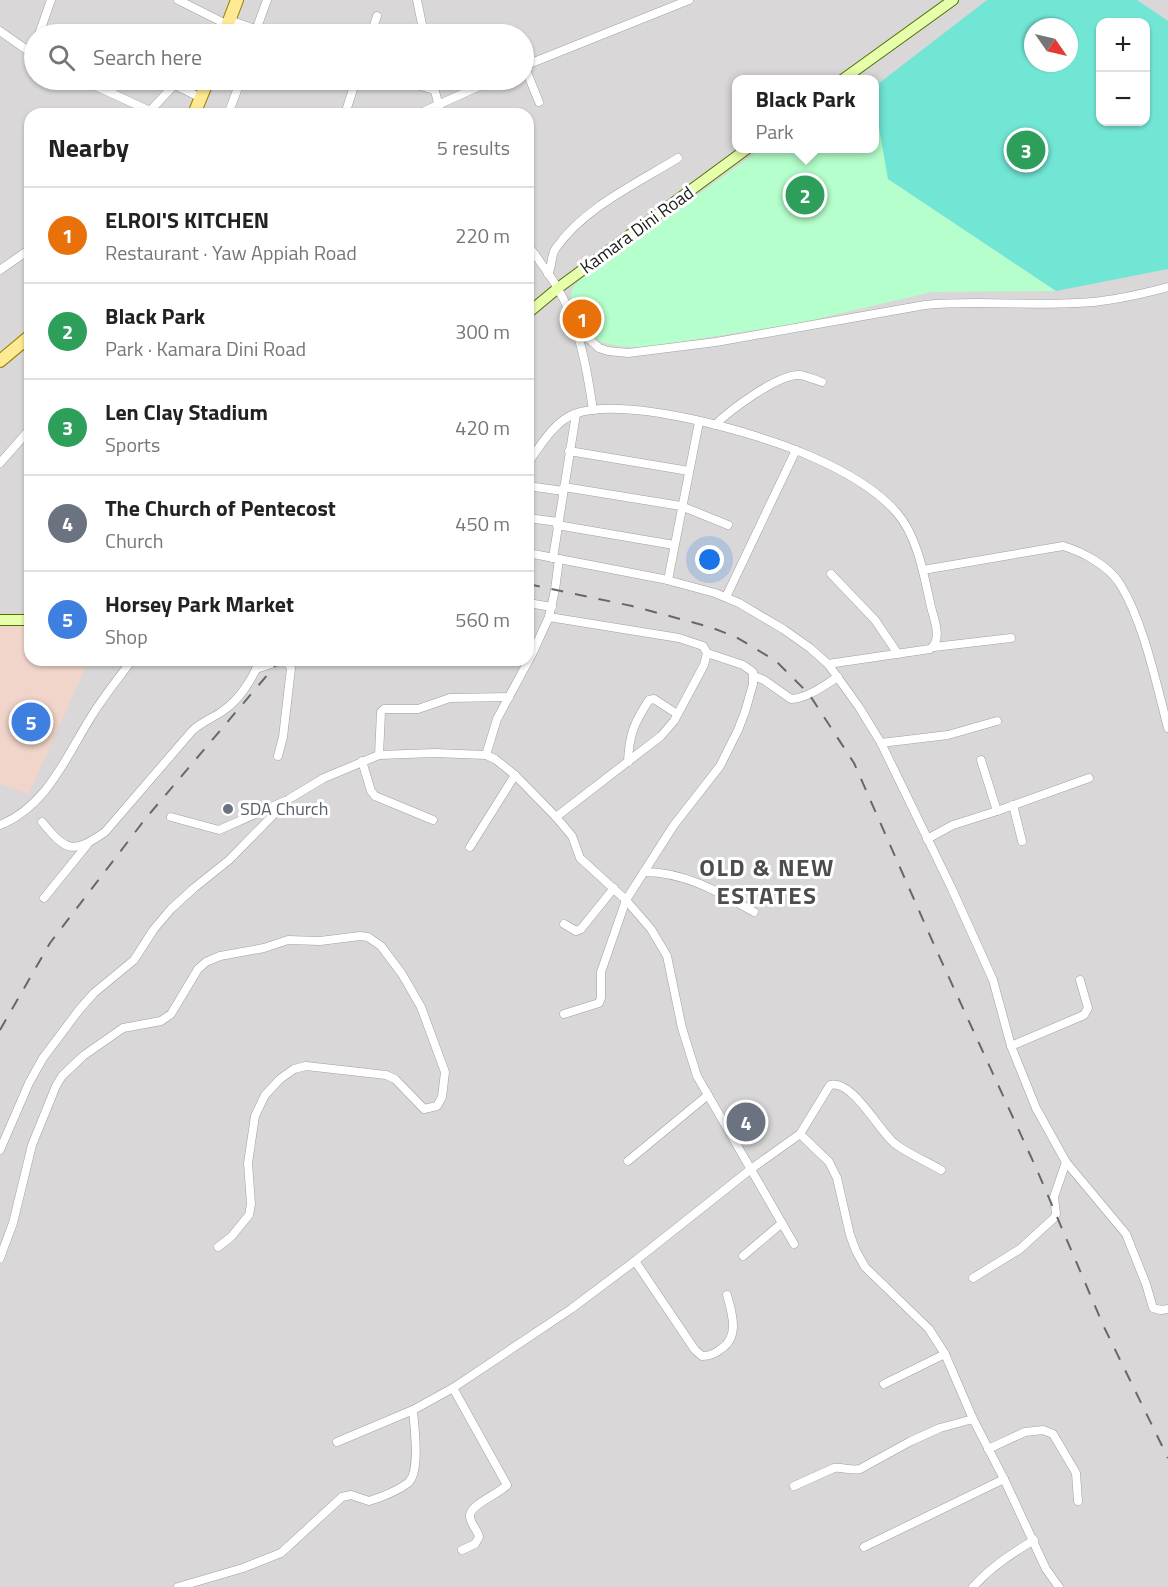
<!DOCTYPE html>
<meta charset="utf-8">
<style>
body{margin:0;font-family:"Titillium Web",sans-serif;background:#f6f6f6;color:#222}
.controls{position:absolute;right:18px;top:18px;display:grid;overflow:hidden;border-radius:12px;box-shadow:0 2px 4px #0004}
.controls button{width:54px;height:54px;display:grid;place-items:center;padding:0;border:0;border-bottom:2px solid #e0e0e0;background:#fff;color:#222;font:30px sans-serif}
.compass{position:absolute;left:1024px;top:18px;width:54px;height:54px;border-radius:50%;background:#fff;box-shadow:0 2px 4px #0004;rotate:124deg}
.you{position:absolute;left:710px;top:560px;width:21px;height:21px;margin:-15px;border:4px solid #fff;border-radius:50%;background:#1a73e8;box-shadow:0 0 0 9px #1a73e833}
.badge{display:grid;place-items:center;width:39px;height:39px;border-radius:50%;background:#c52e00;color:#fff;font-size:20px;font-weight:700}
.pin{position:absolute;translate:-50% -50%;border:3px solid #fff;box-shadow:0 2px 6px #0006}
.popup{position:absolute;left:732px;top:75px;width:147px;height:78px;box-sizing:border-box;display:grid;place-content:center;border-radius:12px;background:#fff;filter:drop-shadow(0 2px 4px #0005);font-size:20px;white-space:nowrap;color:#767676}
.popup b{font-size:22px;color:#222}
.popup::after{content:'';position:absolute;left:50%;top:100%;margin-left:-12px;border:12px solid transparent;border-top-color:#fff}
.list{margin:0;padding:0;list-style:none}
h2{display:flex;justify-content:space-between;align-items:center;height:78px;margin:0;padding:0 24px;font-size:26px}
h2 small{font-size:20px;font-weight:400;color:#767676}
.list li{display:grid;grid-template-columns:39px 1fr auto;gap:18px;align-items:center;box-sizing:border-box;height:96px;padding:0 24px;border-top:2px solid #e0e0e0}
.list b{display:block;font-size:22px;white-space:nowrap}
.list p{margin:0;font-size:20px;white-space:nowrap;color:#767676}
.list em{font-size:20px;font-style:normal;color:#767676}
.icon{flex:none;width:33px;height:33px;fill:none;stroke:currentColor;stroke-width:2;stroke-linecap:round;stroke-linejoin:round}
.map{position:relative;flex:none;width:1168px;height:1587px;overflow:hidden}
.search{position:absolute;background:#fff;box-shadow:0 2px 4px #0004;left:24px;top:24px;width:510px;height:66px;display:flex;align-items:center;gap:15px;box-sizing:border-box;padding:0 21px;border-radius:33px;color:#767676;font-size:22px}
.panel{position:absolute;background:#fff;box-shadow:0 2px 4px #0004;left:24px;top:108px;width:510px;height:558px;border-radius:18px}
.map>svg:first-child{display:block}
.residential{fill:#d9d7d7;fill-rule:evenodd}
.commercial{fill:#f1d5ca}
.park{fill:#b4ffcb}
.pitch{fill:#72e6d5;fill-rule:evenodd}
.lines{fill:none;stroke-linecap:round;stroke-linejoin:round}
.street-casing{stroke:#a1a1a1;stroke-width:9}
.secondary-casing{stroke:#4c7300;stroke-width:12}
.primary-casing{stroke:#918300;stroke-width:14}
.street{stroke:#fff;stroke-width:8}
.secondary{stroke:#e7ffab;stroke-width:10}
.primary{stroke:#ffe992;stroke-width:12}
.rail{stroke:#686868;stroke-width:2;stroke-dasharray:12 12;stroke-linecap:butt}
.worship-dot{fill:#6b7280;stroke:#fff;stroke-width:2}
.labels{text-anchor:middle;stroke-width:6;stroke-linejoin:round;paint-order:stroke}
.street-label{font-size:18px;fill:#1a1a1a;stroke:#fff}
.worship-label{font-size:18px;fill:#5b616d;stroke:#fff;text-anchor:start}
.district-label{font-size:24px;font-weight:bold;letter-spacing:1.5px;fill:#4d4d4d;stroke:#fff}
</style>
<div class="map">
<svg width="1168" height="1587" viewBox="0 0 1168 1587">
<rect width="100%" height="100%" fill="#eeecde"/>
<path class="residential" d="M0,0h1168v1587h-1168zM1100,22h46v100h-46zM1033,27h36v36h-36zM34,34h490v46h-490zM736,80h138v68h-138zM30,114h498v546h-498z"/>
<polygon class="commercial" points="0,625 30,625 30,660 89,660 29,794 0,784"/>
<path class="park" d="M874,99l14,80 168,112 -124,1 -133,31 -152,24c-21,0 -47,0 -63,-16 -5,-5 -7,-16 -10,-22 -4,-14 -5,-19 6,-29l181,-131 113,-1z"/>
<path class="pitch" d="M987,0h150l31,21v248l-112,22 -168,-112 -14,-80v-12zM1100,22h46v100h-46zM1033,27h36v36h-36z"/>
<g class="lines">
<defs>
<g id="street">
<polyline points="178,0 228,25"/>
<polyline points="417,0 424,34"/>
<polyline points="229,20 270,34"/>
<polyline points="0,31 34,55"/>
<polyline points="255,33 267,0"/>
<polyline points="39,34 51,0"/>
<polyline points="371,34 377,16"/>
<polyline points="524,65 539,102"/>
<polyline points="524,66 689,0"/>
<polyline points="82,80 111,93 117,80"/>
<polyline points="165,80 201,98"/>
<polyline points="401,80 434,90"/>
<polyline points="432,80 441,114"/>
<polyline points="111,93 150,111 175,84"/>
<polyline points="228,114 241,80"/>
<polyline points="345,114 356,80"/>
<polyline points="418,114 493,80"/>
<path d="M528,245c10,14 20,27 29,42 22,37 30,81 36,123"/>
<polyline points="0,270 30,249"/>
<path d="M548,274c5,-9 2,-18 8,-26 29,-41 80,-64 122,-90"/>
<path d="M574,325l25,23 9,3 20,2 88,-11 209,-37c51,-5 101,1 152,-2 31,-1 61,-8 91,-16"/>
<path d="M715,425c14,-14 64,-52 85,-50 7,1 15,5 22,7"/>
<polyline points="569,451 689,471"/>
<polyline points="0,463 30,429"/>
<path d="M528,463c12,-17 26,-41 46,-49 53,-19 184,19 236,42 30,13 65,31 87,57 21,24 27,63 34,94 3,12 12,33 -1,42l-102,15"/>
<polyline points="528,486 563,491"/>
<polyline points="564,487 681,506 728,525"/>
<polyline points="528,518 558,522"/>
<polyline points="557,525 674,545"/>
<polyline points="528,553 663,579 715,593 739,603 783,629 810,648 828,664 859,707 881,743 952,889 993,980 1011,1046 1036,1108 1066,1162 1126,1234 1146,1284 1153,1308 1161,1310 1168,1309"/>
<polyline points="553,558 576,414"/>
<path d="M923,570l140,-24c20,6 46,20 57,38 24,39 36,99 48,144"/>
<polyline points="831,574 875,620 898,654"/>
<polyline points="668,580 699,422"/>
<polyline points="726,597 796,450"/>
<polyline points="528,603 552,607"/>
<polyline points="549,617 679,638 703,646 707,653 704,665 674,721 661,736 556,817"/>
<polyline points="934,647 1011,638"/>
<polyline points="256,669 283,660 286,661 291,668 283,737 278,756"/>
<path d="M754,676l10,4 27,19c17,-1 32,-13 47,-22"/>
<polyline points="881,743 948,735 997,721"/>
<polyline points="379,755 381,712 384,709 418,709 450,698 509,697"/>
<polyline points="486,755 497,719 532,654 549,617 555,590 559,559"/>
<polyline points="362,761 371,791 375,796 433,820"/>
<path d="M628,762c1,-27 6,-39 21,-62l5,-1 23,15"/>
<polyline points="1013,805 1022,841"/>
<polyline points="997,811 1089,778"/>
<polyline points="171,817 219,830 285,801"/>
<path d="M42,822c24,29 30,33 63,10l87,-101c10,-10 22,-13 32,-21 16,-11 29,-32 36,-50"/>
<path d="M0,825c47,-19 66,-68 91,-108 12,-20 27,-38 41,-57"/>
<polyline points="927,839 953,825 997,811 981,760"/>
<polyline points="470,847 515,775"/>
<path d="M644,872c41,0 75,20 110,40"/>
<polyline points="44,898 87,845"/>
<polyline points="564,924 576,931 581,929 614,888"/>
<polyline points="564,1014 599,1003 601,998 601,972 626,900 674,825 720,766 738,730 745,712 753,684 753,672 743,665 707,653"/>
<polyline points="1011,1046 1084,1015 1088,1008 1080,980"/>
<polyline points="800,1134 829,1162 837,1178 850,1235 856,1251 865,1267 929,1329 945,1354 973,1419 1004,1479 1046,1569 1059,1587"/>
<polyline points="0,1150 29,1083 43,1058 79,1010 94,993 134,960 154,929 171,909 194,888 229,860 289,799 324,778 379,755 435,753 486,755 495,759 515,775 556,817 572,836 580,858 626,900 651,929 667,956 682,1028 697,1076 794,1244"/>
<polyline points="628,1161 708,1095"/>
<polyline points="743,1256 782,1223"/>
<polyline points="0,1258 13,1223 32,1145 56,1086 62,1076 83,1056 123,1028 161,1021 171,1014 198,969 206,962 220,956 264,948 288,940 320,941 360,936 368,937 381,946 402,974 421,1007 445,1072 442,1097 437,1106 424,1109 395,1079 386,1075 306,1066 294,1069 280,1079 265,1095 255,1116 248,1163 251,1204 249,1215 231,1237 218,1247"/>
<path d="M635,1261l60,89 7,6c8,0 12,-2 19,-7 19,-12 11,-36 6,-54"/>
<polyline points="973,1278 1020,1249 1054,1218 1056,1214 1054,1197 1066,1162"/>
<polyline points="884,1384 945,1354"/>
<path d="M453,1388l54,97c-8,9 -36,19 -37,30 -1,8 8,15 9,22l-4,7 -13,6"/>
<polyline points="337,1442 413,1410"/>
<polyline points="988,1449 1025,1432 1043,1430 1053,1434 1076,1473 1078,1501"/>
<path d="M794,1486l40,-18c9,-1 17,3 26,1l51,-28 29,-13 33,-9"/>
<polyline points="864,1547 1004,1479"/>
<path d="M178,1587l65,-19 38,-15 61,-56 9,-2 18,6c13,-4 28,-10 39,-18 13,-11 6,-58 5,-73l40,-22 118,-79 64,-48 116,-92 49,-35 30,-49c22,-6 48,44 63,57 11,10 35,20 48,28"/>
<path d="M973,1587c18,-20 38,-33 61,-47"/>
</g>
<g id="secondary">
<polyline points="842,80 953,0"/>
<polyline points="528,313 558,288 748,148"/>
<polyline points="0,620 30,620"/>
</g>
<g id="primary">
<polyline points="224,34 237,0"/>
<polyline points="194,114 208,80"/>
<polyline points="0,361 30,336"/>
</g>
</defs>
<use href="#street" class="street-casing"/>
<use href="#secondary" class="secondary-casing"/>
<use href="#primary" class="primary-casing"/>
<use href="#street" class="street"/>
<use href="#secondary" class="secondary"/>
<use href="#primary" class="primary"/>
<g class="rail">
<polyline points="528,584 632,606 710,627 736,637 776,661 809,694 854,763 935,947 1037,1170 1104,1327 1168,1458"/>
<polyline points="0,1030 50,943 146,818 280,660"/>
</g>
</g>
<circle class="worship-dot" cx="228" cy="809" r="6"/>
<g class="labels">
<g class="street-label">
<text transform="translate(637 230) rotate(-36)" y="6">Kamara Dini Road</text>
</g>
<g class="worship-label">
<text x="240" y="815">SDA Church</text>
</g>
<g class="district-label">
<text x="767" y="876">OLD &amp; NEW<tspan x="767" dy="28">ESTATES</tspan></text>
</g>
</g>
</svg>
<div class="controls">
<button>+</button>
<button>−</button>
</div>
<svg class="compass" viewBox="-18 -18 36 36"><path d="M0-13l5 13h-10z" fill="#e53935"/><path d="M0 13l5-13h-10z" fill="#767676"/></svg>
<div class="you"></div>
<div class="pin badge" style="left:582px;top:319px;background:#e8710a">1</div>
<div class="pin badge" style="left:805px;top:195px;background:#2e9e5b">2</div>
<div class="popup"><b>Black Park</b>Park</div>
<div class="pin badge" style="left:1026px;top:150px;background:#2e9e5b">3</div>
<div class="pin badge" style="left:746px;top:1122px;background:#6b7280">4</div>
<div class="pin badge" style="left:31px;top:722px;background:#3f7fe0">5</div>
<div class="search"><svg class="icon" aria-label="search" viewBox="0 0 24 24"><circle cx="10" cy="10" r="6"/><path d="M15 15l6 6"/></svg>Search here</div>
<section class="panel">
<h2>Nearby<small>5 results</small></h2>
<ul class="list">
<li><span class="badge" style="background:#e8710a">1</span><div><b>ELROI'S KITCHEN</b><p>Restaurant · Yaw Appiah Road</p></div><em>220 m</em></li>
<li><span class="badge" style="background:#2e9e5b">2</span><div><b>Black Park</b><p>Park · Kamara Dini Road</p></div><em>300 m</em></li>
<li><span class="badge" style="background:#2e9e5b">3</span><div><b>Len Clay Stadium</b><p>Sports</p></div><em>420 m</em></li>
<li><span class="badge" style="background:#6b7280">4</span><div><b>The Church of Pentecost</b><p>Church</p></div><em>450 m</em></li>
<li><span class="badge" style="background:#3f7fe0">5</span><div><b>Horsey Park Market</b><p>Shop</p></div><em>560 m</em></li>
</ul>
</section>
</div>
